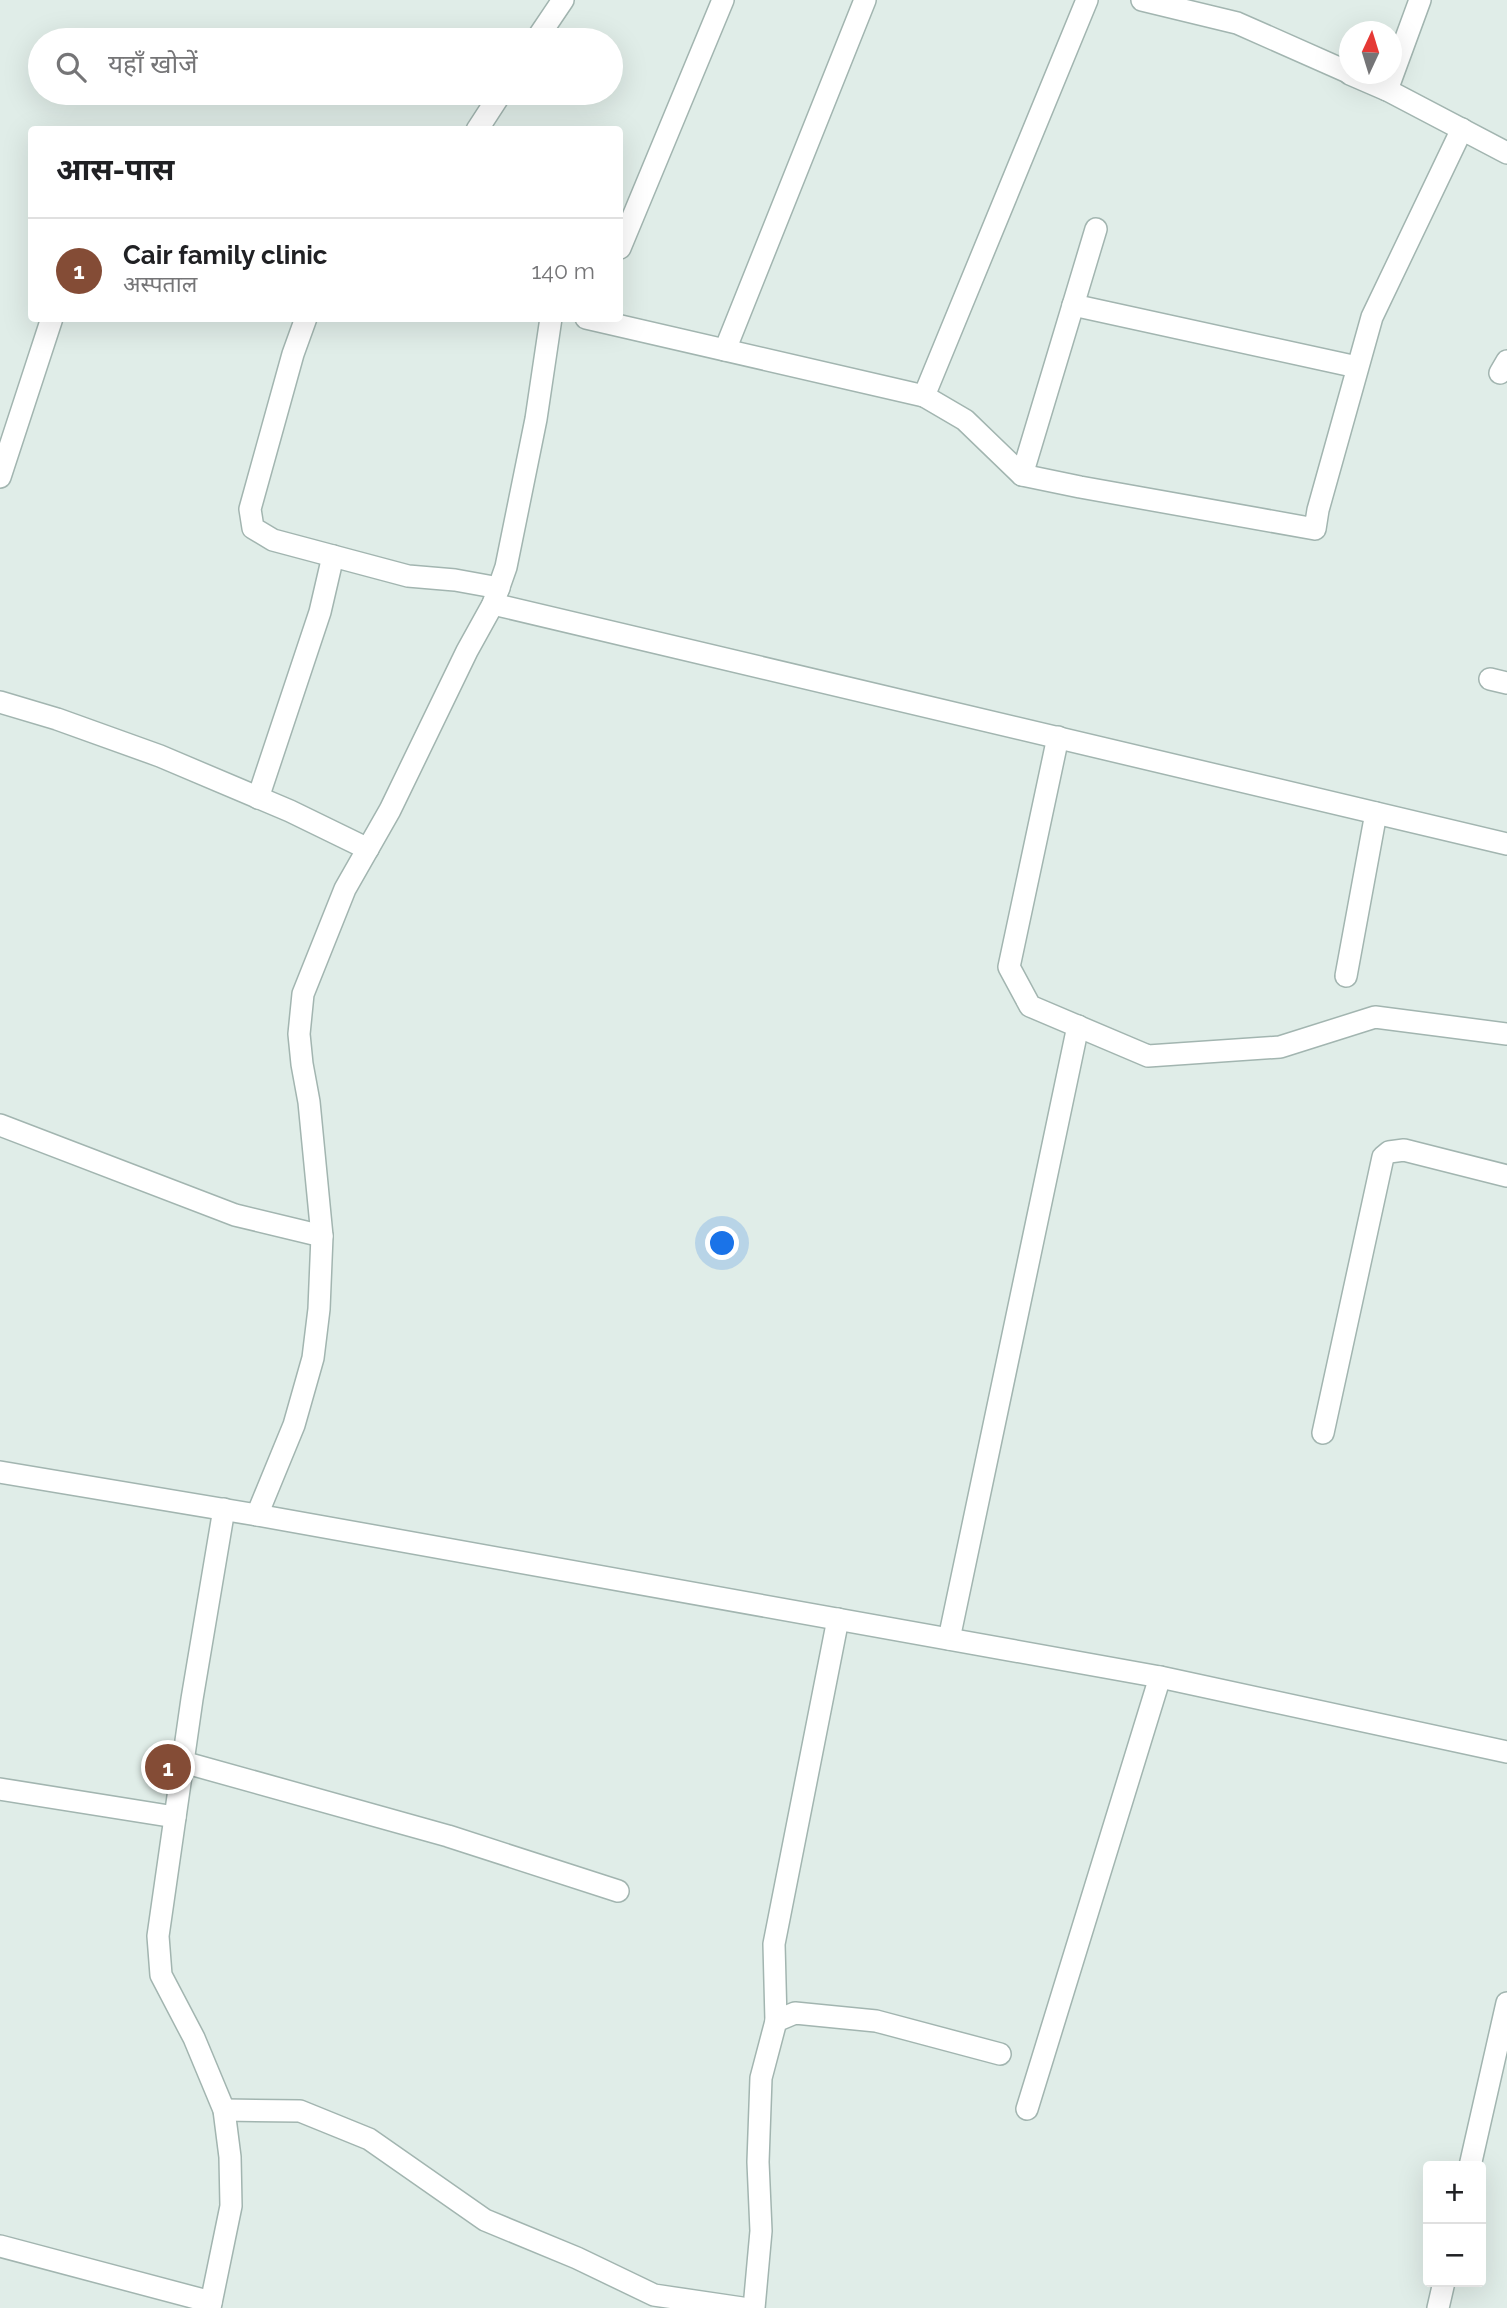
<!DOCTYPE html>
<html lang="hi">
<meta charset="utf-8">
<style>
body{margin:0;font-family:Raleway,"Noto Sans Devanagari",sans-serif;background:#f2f2f2;color:#202124}
.controls{position:absolute;right:21px;bottom:21px;display:grid;overflow:hidden;border-radius:7px;box-shadow:0 7px 28px #0002}
.controls button{width:63px;height:63px;display:grid;place-items:center;padding:0;border:0;border-bottom:2px solid #e0e0e0;background:#fff;color:#202124;font:35px sans-serif}
.compass{position:absolute;left:1339px;top:21px;width:63px;height:63px;border-radius:50%;background:#fff;box-shadow:0 7px 28px #0002;rotate:4deg}
.you{position:absolute;left:723px;top:1244px;width:24px;height:24px;margin:-18px;border:5px solid #fff;border-radius:50%;background:#1a73e8;box-shadow:0 0 0 10px #1a73e833}
.badge{display:grid;place-items:center;width:46px;height:46px;border-radius:50%;background:#844c36;color:#fff;font-size:23px;font-weight:700}
.pin{position:absolute;translate:-50% -50%;border:4px solid #fff;box-shadow:0 2px 7px #0006}
.list{margin:0;padding:0;list-style:none}
h2{display:flex;justify-content:space-between;align-items:center;height:91px;margin:0;padding:0 28px;font-size:30px}
h2 small{font-size:23px;font-weight:400;color:#757577}
.list li{display:grid;grid-template-columns:46px 1fr auto;gap:21px;align-items:center;box-sizing:border-box;height:105px;padding:0 28px;border-top:2px solid #e0e0e0}
.list b{display:block;font-size:26px;white-space:nowrap}
.list p{margin:0;font-size:23px;white-space:nowrap;color:#757577}
.list em{font-size:23px;font-style:normal;color:#757577}
.icon{flex:none;width:38px;height:38px;fill:none;stroke:currentColor;stroke-width:2;stroke-linecap:round;stroke-linejoin:round}
.map{position:relative;flex:none;width:1507px;height:2308px;overflow:hidden}
.search{position:absolute;background:#fff;box-shadow:0 7px 28px #0002;left:28px;top:28px;width:595px;height:77px;display:flex;align-items:center;gap:18px;box-sizing:border-box;padding:0 24px;border-radius:38px;color:#757577;font-size:26px}
.panel{position:absolute;background:#fff;box-shadow:0 7px 28px #0002;left:28px;top:126px;width:595px;height:196px;border-radius:7px}
.map>svg:first-child{display:block}
.lines{fill:none;stroke-linecap:round;stroke-linejoin:round}
.minor-casing{stroke:#a2b5b0;stroke-width:24}
.minor{stroke:#fff;stroke-width:21}
</style>
<div class="map">
<svg width="1507" height="2308" viewBox="0 0 1507 2308">
<rect width="100%" height="100%" fill="#e0ede8"/>
<g class="lines">
<defs>
<g id="minor">
<polyline points="1142,0 1237,23 1350,73"/>
<polyline points="536,40 563,0"/>
<polyline points="1350,74 1387,90 1507,153"/>
<polyline points="1387,90 1420,0"/>
<polyline points="477,130 501,93"/>
<polyline points="620,248 723,0"/>
<polyline points="1073,305 1357,367"/>
<polyline points="306,318 293,354 250,509 253,528 273,540 408,576 455,580 499,588"/>
<polyline points="586,318 924,396 1087,0"/>
<polyline points="725,350 865,0"/>
<polyline points="1500,373 1507,361"/>
<polyline points="924,396 965,420 1022,475 1080,487 1315,529 1318,510 1372,317 1462,129"/>
<polyline points="1022,475 1096,229"/>
<polyline points="0,477 52,318"/>
<polyline points="493,604 1507,844"/>
<polyline points="1490,679 1507,683"/>
<polyline points="0,702 57,719 160,756 290,811 368,849"/>
<polyline points="1058,737 1009,967 1030,1006 1148,1056 1280,1047 1375,1017 1507,1034"/>
<polyline points="258,798 320,612 333,556"/>
<polyline points="1346,976 1376,813"/>
<polyline points="0,1125 235,1215 322,1236"/>
<polyline points="1323,1433 1383,1157 1389,1152 1404,1150 1507,1176"/>
<polyline points="0,1472 257,1515 1160,1677 1507,1752"/>
<polyline points="257,1515 294,1425 313,1358 319,1309 322,1236 309,1102 302,1064 299,1034 303,994 345,889 390,810 467,651 493,604 506,567 536,419 551,318"/>
<polyline points="949,1639 1078,1026"/>
<polyline points="183,1762 448,1836 618,1891"/>
<polyline points="0,1789 175,1817"/>
<polyline points="776,2021 774,1944 838,1619"/>
<polyline points="1027,2109 1160,1677"/>
<polyline points="224,2110 300,2111 369,2139 485,2220 577,2258 654,2295 742,2308"/>
<polyline points="1470,2166 1507,2003"/>
<polyline points="0,2246 211,2302"/>
<polyline points="210,2308 231,2206 230,2157 224,2110 194,2038 161,1975 158,1936 192,1699 224,1509"/>
<polyline points="754,2308 761,2231 758,2162 761,2078 776,2021 795,2013 876,2021 1000,2054"/>
<polyline points="1438,2308 1444,2282"/>
</g>
</defs>
<use href="#minor" class="minor-casing"/>
<use href="#minor" class="minor"/>
</g>
</svg>
<div class="controls">
<button>+</button>
<button>−</button>
</div>
<svg class="compass" viewBox="-18 -18 36 36"><path d="M0-13l5 13h-10z" fill="#e53935"/><path d="M0 13l5-13h-10z" fill="#757577"/></svg>
<div class="you"></div>
<div class="pin badge" style="left:168px;top:1767px">1</div>
<div class="search"><svg class="icon" aria-label="search" viewBox="0 0 24 24"><circle cx="10" cy="10" r="6"/><path d="M15 15l6 6"/></svg>यहाँ खोजें</div>
<section class="panel">
<h2>आस-पास<small></small></h2>
<ul class="list">
<li><span class="badge">1</span><div><b>Cair family clinic</b><p>अस्पताल</p></div><em>140 m</em></li>
</ul>
</section>
</div>
